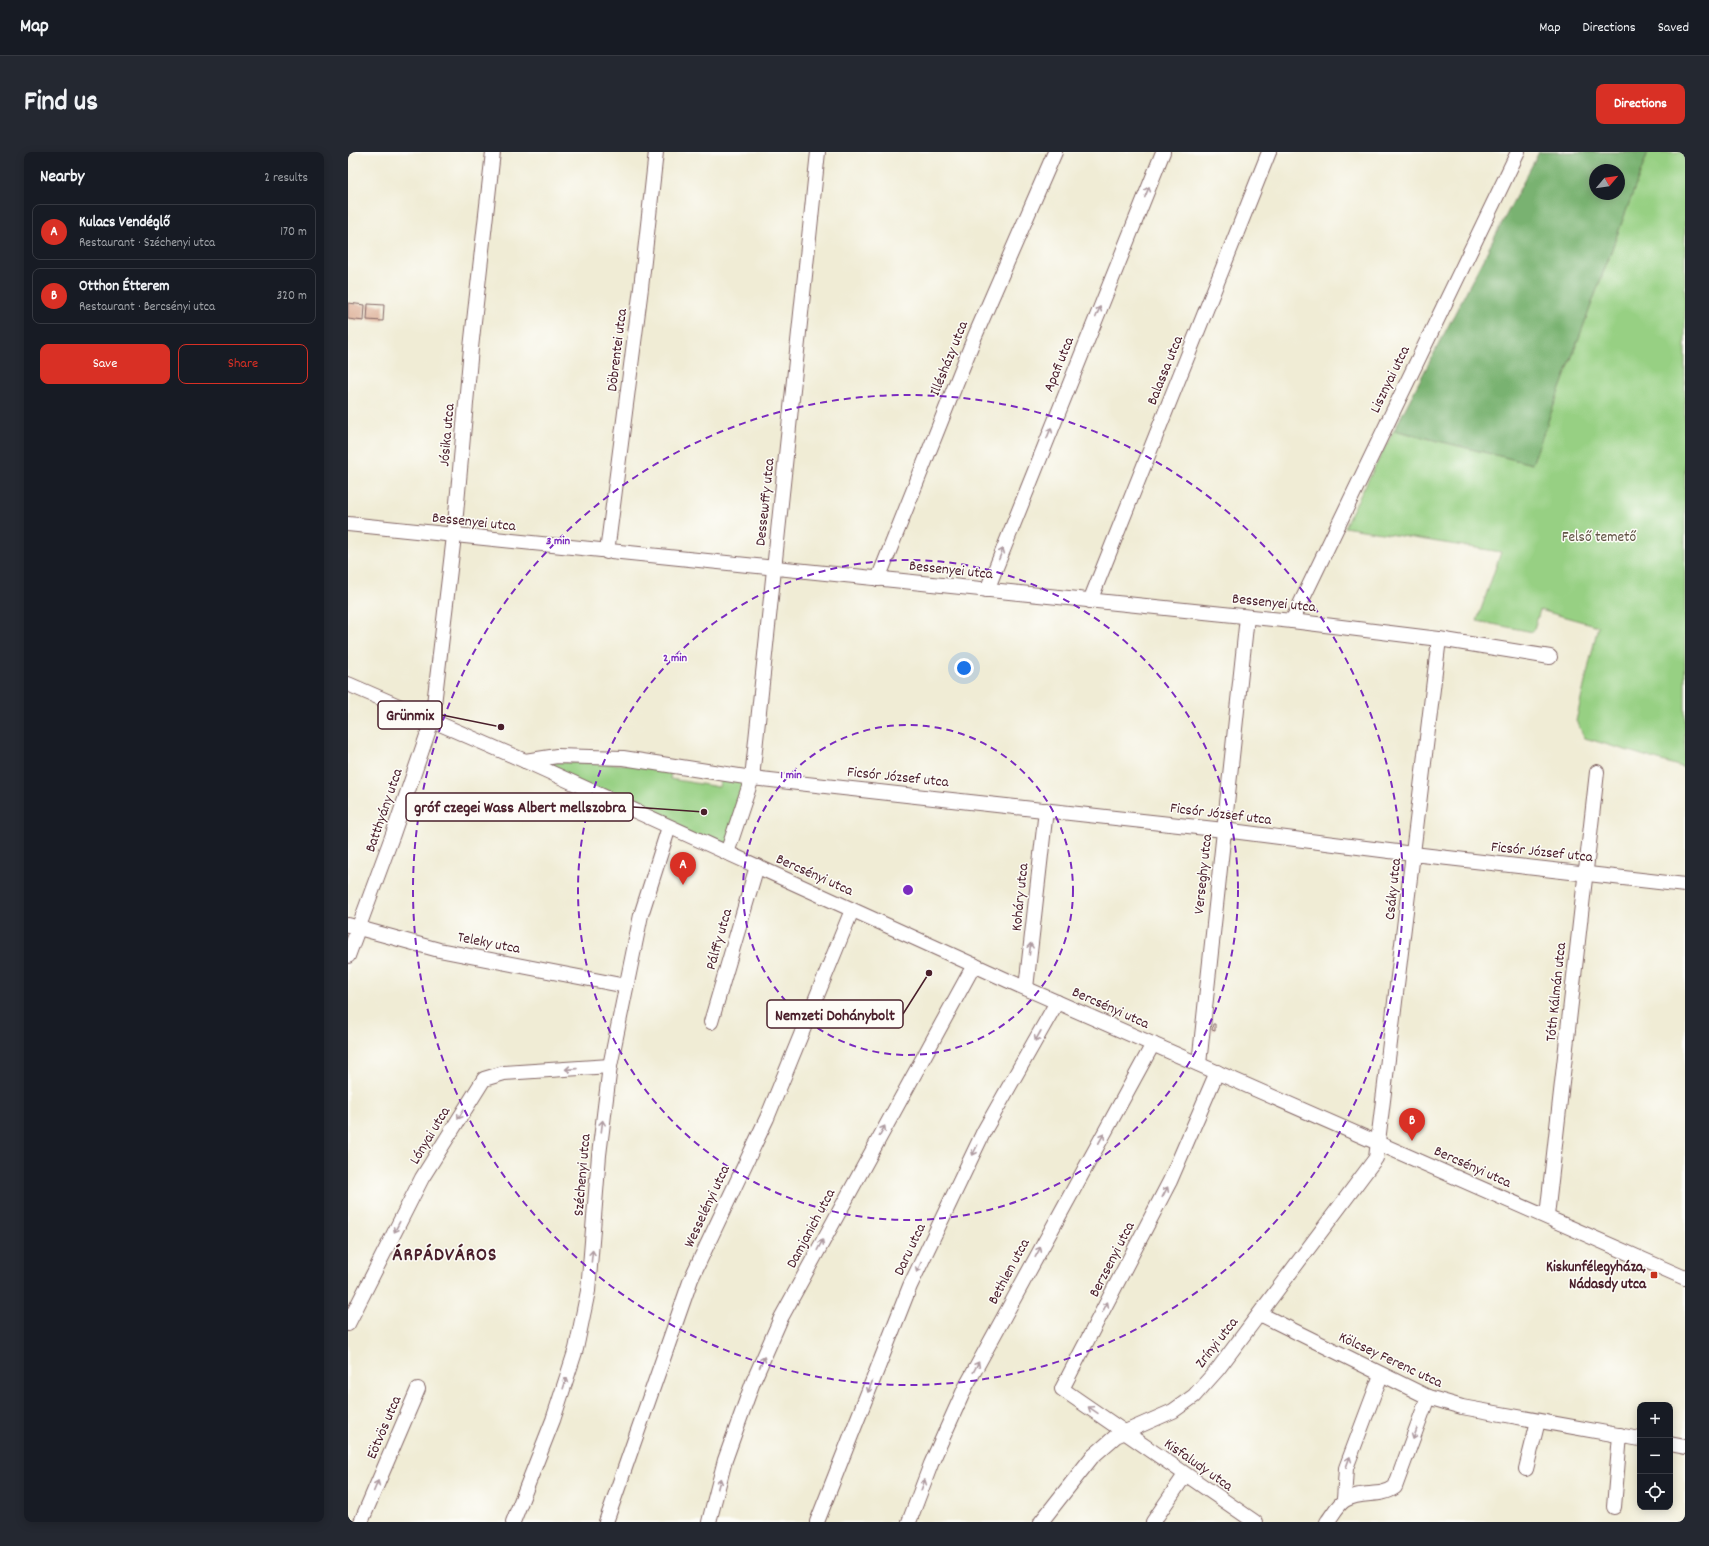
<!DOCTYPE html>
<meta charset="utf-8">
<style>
body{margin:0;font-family:Dekko,sans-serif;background:#242831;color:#f1f3f6}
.controls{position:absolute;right:12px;bottom:12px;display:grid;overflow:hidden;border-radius:8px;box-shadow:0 2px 10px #0003}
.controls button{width:36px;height:36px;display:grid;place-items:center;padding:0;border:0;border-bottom:1px solid #363941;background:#171b24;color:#f1f3f6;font:20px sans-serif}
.compass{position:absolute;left:1241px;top:12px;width:36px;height:36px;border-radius:50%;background:#171b24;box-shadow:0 2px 10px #0003;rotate:61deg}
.you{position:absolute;left:616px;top:516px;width:14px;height:14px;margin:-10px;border:3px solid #fff;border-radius:50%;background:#1a73e8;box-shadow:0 0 0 6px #1a73e833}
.badge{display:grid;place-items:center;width:26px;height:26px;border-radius:50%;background:#d93025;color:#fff;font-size:13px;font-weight:700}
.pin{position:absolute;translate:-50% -33px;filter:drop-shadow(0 1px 2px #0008)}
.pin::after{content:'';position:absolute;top:21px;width:14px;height:12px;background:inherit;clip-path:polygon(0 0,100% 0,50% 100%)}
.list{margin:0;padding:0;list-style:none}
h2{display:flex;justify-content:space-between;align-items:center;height:52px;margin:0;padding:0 16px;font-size:17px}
h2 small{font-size:13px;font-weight:400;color:#9ea1a6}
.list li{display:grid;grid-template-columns:26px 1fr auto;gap:12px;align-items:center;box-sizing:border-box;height:56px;margin:0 8px 8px;padding:0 8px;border:1px solid #363941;border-radius:8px}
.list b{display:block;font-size:15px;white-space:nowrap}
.list p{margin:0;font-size:13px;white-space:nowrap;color:#9ea1a6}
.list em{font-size:13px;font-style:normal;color:#9ea1a6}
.actions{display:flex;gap:8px;padding:12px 16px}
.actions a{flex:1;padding:9px 0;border:1px solid #d93025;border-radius:8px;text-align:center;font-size:14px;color:#d93025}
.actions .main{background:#d93025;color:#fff}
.icon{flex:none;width:22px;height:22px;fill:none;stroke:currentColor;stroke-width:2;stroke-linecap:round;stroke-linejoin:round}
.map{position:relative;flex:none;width:1337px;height:1370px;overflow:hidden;border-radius:8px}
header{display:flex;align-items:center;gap:24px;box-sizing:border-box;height:56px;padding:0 20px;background:#171b24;border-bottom:1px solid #363941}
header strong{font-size:19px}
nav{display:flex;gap:22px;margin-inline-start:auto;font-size:14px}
.intro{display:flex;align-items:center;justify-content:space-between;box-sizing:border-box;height:96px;padding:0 24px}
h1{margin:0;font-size:28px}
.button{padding:10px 18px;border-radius:8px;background:#d93025;color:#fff;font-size:14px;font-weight:700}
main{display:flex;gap:24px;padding:0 24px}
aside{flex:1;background:#171b24;border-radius:8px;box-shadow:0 2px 10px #0003}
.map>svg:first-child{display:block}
.green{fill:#97d083;stroke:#707857}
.forest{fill:#79b271;stroke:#62684e;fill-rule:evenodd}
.building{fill:#dbab92}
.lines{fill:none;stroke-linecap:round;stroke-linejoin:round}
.minor-casing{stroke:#846766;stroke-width:16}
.minor{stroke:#fff;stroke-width:14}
.oneway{stroke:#ae9aa0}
.ring{fill:none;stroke:#7b2cbf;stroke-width:2;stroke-dasharray:7 5}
.poi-dot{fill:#c8321e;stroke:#fdfcf7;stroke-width:1.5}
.labels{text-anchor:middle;stroke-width:3;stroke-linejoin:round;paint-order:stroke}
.street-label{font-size:15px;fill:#4a1f2b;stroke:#fdfcf7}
.park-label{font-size:15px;fill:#615445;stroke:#fdfcf7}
.poi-label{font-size:15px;font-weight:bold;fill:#4a1f2b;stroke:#fdfcf7;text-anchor:end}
.district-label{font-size:19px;font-weight:bold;letter-spacing:1px;fill:#4a1f2b;stroke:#fdfcf7}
.centre{fill:#7b2cbf;stroke:#fdfcf7;stroke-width:2}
.ring-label{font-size:12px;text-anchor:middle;font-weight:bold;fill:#7b2cbf;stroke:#fdfcf7;stroke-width:3;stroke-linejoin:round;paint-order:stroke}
.leader{fill:none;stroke:#4a1f2b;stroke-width:1.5}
.callout-dot{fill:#4a1f2b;stroke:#fdfcf7;stroke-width:1.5}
.callout{fill:#fdfcf7;stroke:#4a1f2b;stroke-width:1.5}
.callout-label{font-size:16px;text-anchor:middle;font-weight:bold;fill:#4a1f2b}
</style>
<header>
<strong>Map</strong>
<nav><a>Map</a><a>Directions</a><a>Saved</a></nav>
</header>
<div class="intro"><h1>Find us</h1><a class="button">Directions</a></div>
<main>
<aside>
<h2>Nearby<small>2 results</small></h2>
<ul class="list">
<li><span class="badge">A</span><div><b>Kulacs Vendéglő</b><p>Restaurant · Széchenyi utca</p></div><em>170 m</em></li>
<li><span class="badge">B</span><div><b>Otthon Étterem</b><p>Restaurant · Bercsényi utca</p></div><em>320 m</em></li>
</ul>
<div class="actions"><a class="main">Save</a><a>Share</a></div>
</aside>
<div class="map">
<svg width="1337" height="1370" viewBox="0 0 1337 1370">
<rect width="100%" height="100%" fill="#fdfcf7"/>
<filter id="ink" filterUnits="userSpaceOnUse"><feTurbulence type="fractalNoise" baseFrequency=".025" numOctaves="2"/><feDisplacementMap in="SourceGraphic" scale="8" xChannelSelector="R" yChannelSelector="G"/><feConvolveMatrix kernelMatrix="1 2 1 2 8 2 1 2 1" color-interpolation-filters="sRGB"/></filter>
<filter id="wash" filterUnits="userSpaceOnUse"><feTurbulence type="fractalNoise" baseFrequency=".012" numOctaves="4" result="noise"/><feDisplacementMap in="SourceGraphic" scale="16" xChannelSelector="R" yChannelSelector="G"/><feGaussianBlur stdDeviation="0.9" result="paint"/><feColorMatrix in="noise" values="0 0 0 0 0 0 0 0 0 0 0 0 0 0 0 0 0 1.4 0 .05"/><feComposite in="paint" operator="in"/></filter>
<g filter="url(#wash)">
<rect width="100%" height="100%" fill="#f0ecd5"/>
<g class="green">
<polygon points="1300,0 1337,0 1337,616 1237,586 1228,569 1250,474 1192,458 1185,480 1129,469 1153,400 996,375 1046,278 1184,312"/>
<polygon points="178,609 324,614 322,627 371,635 374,621 403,626 379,701"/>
</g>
<path class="forest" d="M1191,0h109l-116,312 -138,-34zM1247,18h24v24h-24z"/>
<g id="blocks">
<g class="building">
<polygon points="0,151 17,153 16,169 0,167"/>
<polygon points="20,152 36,153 35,169 19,168"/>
<polygon points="865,872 867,872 867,879 864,878"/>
</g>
</g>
</g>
<g filter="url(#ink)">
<use href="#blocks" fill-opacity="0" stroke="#846766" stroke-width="1"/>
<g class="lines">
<defs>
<g id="minor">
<polyline points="0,372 944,469 1091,487 1202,505"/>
<polyline points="259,400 293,136 308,0"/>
<polyline points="530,427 627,184 707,0"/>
<polyline points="639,438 815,0"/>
<polyline points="742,449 921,0"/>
<polyline points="944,469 1170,0"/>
<polyline points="0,532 184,612 661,829 1337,1126"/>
<polyline points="177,609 209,604 275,606 404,626 876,678 1065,702 1337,733"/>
<polyline points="379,701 404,626 470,0"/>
<polyline points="0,773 91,798 278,834"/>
<polyline points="0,804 45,682 84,569 106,384 123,196 145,0"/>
<polyline points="678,836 698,658"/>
<polyline points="363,870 409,714"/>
<polyline points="851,912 899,465"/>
<polyline points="869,920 822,1029 714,1237 907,1370"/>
<polyline points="1199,1064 1249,620"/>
<polyline points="912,1162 1080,1245 1114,1255 1292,1287"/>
<polyline points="0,1172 74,1026 136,927 156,921 262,914"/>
<polyline points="1322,1292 1337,1295"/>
<polyline points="1178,1317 1190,1269"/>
<polyline points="996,1348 998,1316 1033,1223"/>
<polyline points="1266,1355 1272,1283"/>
<polyline points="13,1370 70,1237"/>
<polyline points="165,1370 205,1268 228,1197 240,1139 251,1003 262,914 293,763 321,675"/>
<polyline points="258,1370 343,1127 419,966 504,758"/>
<polyline points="361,1370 377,1308 405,1230 433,1166 626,813"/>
<polyline points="469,1370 562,1134 636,979 709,850"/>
<polyline points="561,1370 583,1312 617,1236 805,892"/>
<polyline points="693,1370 744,1305 768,1284 825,1259 846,1244 870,1217 1028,1006 1091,487"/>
<polyline points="805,1370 837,1323"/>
<path d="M979,1370c5,-6 11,-18 18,-22 17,-10 35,-2 50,-13l33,-90"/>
</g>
</defs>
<use href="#minor" class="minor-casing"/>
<use href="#minor" class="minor"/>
</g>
<defs><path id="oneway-shaft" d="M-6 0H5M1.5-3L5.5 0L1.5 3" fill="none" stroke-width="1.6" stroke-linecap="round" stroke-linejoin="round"/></defs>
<g class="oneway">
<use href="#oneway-shaft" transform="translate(799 40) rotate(-68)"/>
<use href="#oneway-shaft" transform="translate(750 160) rotate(-68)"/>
<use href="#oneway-shaft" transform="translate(701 281) rotate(-68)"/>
<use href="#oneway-shaft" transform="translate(653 402) rotate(-68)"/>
<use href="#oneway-shaft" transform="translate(682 797) rotate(-84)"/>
<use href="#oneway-shaft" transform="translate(690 884) rotate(119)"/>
<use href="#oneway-shaft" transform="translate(223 917) rotate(176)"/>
<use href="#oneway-shaft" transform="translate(113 962) rotate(121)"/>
<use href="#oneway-shaft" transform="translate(254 974) rotate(-83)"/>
<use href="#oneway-shaft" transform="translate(534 979) rotate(-61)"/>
<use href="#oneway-shaft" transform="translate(753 987) rotate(-61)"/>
<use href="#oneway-shaft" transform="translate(627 998) rotate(116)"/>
<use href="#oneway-shaft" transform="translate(817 1040) rotate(-62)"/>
<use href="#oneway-shaft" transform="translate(49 1075) rotate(118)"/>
<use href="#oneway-shaft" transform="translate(472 1093) rotate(-62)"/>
<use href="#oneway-shaft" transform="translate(690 1100) rotate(-62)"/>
<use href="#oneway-shaft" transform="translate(244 1104) rotate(-84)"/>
<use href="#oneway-shaft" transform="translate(571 1115) rotate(116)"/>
<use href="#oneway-shaft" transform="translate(757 1155) rotate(-63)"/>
<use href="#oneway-shaft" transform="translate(414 1210) rotate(-66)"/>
<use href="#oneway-shaft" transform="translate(628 1215) rotate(-62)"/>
<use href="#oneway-shaft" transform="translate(217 1231) rotate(-72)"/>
<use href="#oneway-shaft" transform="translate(522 1235) rotate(112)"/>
<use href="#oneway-shaft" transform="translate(745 1258) rotate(-146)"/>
<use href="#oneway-shaft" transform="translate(1067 1282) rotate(110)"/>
<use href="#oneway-shaft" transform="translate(1000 1310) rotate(-70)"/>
<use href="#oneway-shaft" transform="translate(371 1332) rotate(-75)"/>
<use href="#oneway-shaft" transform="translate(575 1333) rotate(-70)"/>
<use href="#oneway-shaft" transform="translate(28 1334) rotate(-67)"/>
</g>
</g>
<g class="ring">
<circle cx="560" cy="738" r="165"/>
<circle cx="560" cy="738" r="330"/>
<circle cx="560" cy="738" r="495"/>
</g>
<rect class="poi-dot" x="1302" y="1119" width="8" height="8" rx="2"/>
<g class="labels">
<g class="street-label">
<text transform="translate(268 198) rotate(-83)" y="5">Döbrentei utca</text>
<text transform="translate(600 206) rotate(-68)" y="5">Illésházy utca</text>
<text transform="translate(710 212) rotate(-68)" y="5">Apafi utca</text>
<text transform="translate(816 218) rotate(-68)" y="5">Balassa utca</text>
<text transform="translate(1041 227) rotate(-64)" y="5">Lisznyai utca</text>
<text transform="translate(98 283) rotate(-85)" y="5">Jósika utca</text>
<text transform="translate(416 350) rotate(-84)" y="5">Dessewffy utca</text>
<text transform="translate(126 369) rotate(6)" y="5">Bessenyei utca</text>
<text transform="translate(603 417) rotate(6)" y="5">Bessenyei utca</text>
<text transform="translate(926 450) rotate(6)" y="5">Bessenyei utca</text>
<text transform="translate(550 624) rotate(6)" y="5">Ficsór József utca</text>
<text transform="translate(35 658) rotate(-71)" y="5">Batthyány utca</text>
<text transform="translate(873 661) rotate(7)" y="5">Ficsór József utca</text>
<text transform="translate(1194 699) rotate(6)" y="5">Ficsór József utca</text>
<text transform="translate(467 722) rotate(24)" y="5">Bercsényi utca</text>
<text transform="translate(854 722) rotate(-84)" y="5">Verseghy utca</text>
<text transform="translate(1044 737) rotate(-84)" y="5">Csáky utca</text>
<text transform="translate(671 745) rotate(-84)" y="5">Koháry utca</text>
<text transform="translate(370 787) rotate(-74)" y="5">Pálffy utca</text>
<text transform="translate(141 790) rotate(11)" y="5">Teleky utca</text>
<text transform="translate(1207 840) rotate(-84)" y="5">Tóth Kálmán utca</text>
<text transform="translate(763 855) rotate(24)" y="5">Bercsényi utca</text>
<text transform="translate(81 983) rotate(-59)" y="5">Lónyai utca</text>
<text transform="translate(1125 1014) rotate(24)" y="5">Bercsényi utca</text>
<text transform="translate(233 1023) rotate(-85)" y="5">Széchenyi utca</text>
<text transform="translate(358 1054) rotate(-65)" y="5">Wesselényi utca</text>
<text transform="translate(462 1076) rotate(-62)" y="5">Damjanich utca</text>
<text transform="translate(561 1097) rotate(-65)" y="5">Daru utca</text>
<text transform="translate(763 1107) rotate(-63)" y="5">Berzsenyi utca</text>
<text transform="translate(660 1119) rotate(-62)" y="5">Bethlen utca</text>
<text transform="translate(868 1190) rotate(-52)" y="5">Zrínyi utca</text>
<text transform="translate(1043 1207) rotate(25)" y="5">Kölcsey Ferenc utca</text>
<text transform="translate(35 1275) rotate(-67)" y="5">Eötvös utca</text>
<text transform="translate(851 1312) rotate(35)" y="5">Kisfaludy utca</text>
</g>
<g class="park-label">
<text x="1251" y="389">Felső temető</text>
</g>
<g class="poi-label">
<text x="1298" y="1119">Kiskunfélegyháza,<tspan x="1298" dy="17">Nádasdy utca</tspan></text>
</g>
<g class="district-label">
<text x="97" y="1108">ÁRPÁDVÁROS</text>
</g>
</g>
<circle cx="560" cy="738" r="6" class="centre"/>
<g class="ring-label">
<text x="210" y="392">3 min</text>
<text x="327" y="509">2 min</text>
<text x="443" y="626">1 min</text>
</g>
<path class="leader" d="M153 575L94 563M356 660L285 655M581 821L555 862"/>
<g class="callout-dot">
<circle cx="153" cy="575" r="4"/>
<circle cx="356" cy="660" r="4"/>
<circle cx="581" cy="821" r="4"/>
</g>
<g class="callout">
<rect x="30" y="549" width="64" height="28" rx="4"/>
<rect x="58" y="641" width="227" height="28" rx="4"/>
<rect x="419" y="848" width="136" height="28" rx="4"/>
</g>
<g class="callout-label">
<text x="62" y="568">Grünmix</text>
<text x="172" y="660">gróf czegei Wass Albert mellszobra</text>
<text x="487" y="868">Nemzeti Dohánybolt</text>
</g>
</svg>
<div class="controls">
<button>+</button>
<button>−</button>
<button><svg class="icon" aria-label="locate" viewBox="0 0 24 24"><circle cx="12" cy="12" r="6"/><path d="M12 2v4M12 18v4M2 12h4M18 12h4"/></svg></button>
</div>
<svg class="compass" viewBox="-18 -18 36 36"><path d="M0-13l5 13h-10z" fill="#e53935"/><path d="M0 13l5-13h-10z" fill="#9ea1a6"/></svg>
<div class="you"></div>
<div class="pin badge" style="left:335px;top:733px">A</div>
<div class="pin badge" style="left:1064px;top:989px">B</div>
</div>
</main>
